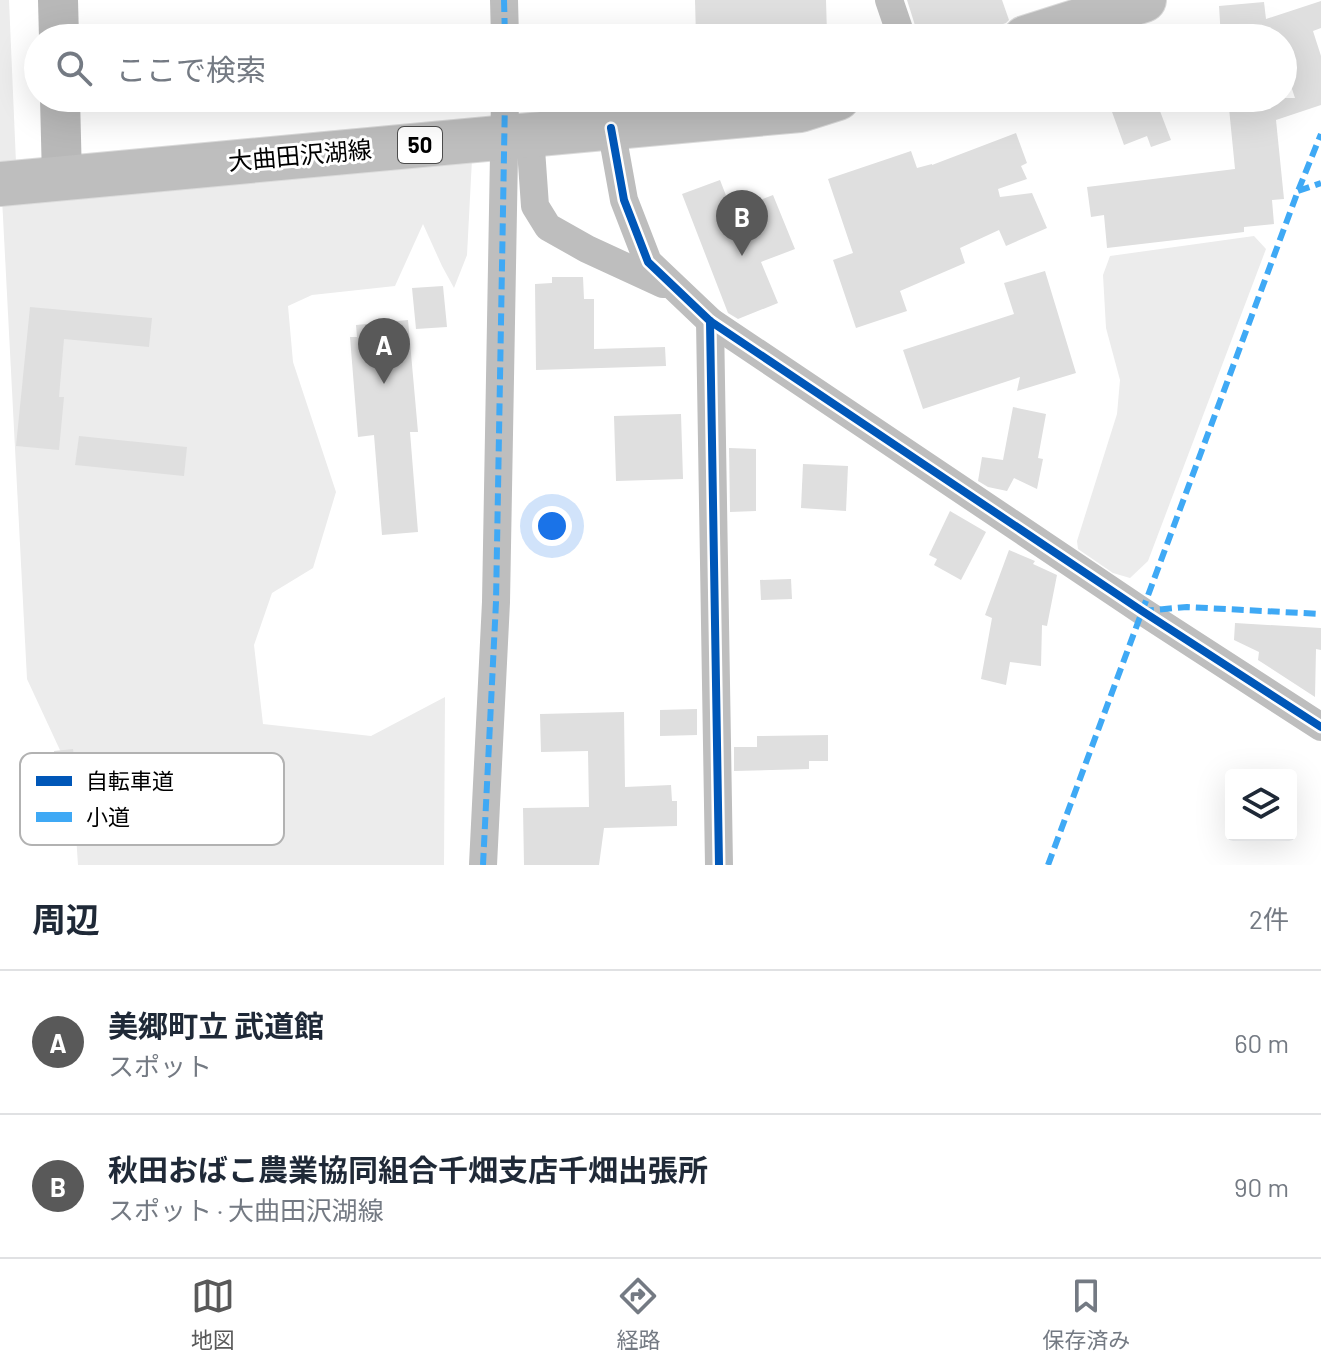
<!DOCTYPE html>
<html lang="ja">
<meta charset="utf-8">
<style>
body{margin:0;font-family:Barlow,"Noto Sans JP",sans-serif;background:#f6f6f7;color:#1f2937}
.controls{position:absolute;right:24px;bottom:24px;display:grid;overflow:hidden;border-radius:8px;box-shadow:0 8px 32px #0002}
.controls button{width:72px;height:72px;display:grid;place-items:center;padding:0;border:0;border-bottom:2px solid #e0e1e3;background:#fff;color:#1f2937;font:40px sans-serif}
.you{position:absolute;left:552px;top:526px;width:28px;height:28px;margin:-20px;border:6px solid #fff;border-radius:50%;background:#1a73e8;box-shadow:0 0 0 12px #1a73e833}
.badge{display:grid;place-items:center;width:52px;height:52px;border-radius:50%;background:#595959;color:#fff;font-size:26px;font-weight:700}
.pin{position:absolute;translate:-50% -66px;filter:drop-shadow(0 2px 4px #0008)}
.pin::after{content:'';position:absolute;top:42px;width:28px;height:24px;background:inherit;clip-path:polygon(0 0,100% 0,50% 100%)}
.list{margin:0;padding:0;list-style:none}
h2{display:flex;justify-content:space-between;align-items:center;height:104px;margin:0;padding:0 32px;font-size:34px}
h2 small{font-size:26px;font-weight:400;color:#747a83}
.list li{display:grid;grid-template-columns:52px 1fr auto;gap:24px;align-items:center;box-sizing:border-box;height:144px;padding:0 32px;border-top:2px solid #e0e1e3}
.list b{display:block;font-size:30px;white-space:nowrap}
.list p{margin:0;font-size:26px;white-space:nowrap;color:#747a83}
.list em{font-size:26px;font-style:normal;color:#747a83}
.icon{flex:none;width:44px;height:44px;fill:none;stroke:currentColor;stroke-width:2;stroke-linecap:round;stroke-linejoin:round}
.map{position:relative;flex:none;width:1321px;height:865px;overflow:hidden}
.search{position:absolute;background:#fff;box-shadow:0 8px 32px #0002;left:24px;right:24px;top:24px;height:88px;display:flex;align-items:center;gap:20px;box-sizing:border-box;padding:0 28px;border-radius:44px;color:#747a83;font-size:30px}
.sheet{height:392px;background:#fff}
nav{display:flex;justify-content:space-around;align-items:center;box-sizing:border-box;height:112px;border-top:2px solid #e0e1e3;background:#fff;font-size:22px;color:#747a83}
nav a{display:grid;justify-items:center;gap:4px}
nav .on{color:#595959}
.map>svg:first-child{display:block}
.green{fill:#ececec}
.building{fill:#dfdfdf}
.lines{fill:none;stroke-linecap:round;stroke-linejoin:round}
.primary-casing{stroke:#dbdbdb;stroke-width:46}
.street{stroke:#bebebe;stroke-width:28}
.secondary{stroke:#b8b8b8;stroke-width:40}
.primary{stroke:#bebebe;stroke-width:44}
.quiet{stroke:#3fa9f5;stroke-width:6;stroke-dasharray:12 6;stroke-linecap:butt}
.cycleway-casing{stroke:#fff;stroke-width:13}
.cycleway{stroke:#0057b8;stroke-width:8}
.labels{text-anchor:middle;stroke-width:6;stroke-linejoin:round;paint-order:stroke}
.shield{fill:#fff;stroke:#4c4c4c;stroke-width:2}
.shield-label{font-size:22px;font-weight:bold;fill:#000}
.street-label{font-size:24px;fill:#000;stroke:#fff}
.key{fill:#fff;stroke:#b2b2b2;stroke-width:2}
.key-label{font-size:22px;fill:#000}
</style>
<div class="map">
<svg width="1321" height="865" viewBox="0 0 1321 865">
<rect width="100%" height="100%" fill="#fff"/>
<g class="green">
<polygon points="0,0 9,0 16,163 0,165"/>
<polygon points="472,159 467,255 454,288 442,266 423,224 395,286 312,295 288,306 293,362 336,492 313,568 272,593 254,645 263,724 371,736 445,697 444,865 78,865 72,776 27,679 2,198"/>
<polygon points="1254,236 1266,249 1148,561 1130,578 1113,573 1078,549 1077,541 1117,414 1120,380 1106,328 1103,275 1110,256"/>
</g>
<g class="building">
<polygon points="695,0 826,0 827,34 696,37"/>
<polygon points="907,0 1002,0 1009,20 1006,23 963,38 919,38"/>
<polygon points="1321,1 1321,28 1313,31 1321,56 1321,105 1276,120 1284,199 1272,200 1274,224 1244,227 1244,232 1107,248 1104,215 1091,217 1087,187 1235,169 1228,98 1295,98 1283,62 1283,38 1221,38 1219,6 1264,2 1266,19"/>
<polygon points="1107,98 1155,98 1171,140 1151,147 1147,136 1124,145"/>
<polygon points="1016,133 1027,163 1021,166 1027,179 998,189 1000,197 1032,193 1047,228 1006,246 999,230 960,248 965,263 900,291 907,311 856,328 833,260 853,253 828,179 911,151 917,168 932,164 932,165"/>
<polygon points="720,180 732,211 773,195 795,249 761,262 778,303 738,319 728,313 682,194"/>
<polygon points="1045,271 1076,373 1017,391 1020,377 923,409 903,350 1014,314 1004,283"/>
<polygon points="552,277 583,277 584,299 594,299 594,349 665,347 666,366 536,370 535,284 552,283"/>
<polygon points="443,286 447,327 416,329 412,288"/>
<polygon points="30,307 152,318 149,347 64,339 59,397 64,397 59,450 16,446"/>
<polygon points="408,320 418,432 410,432 418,532 382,535 374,435 358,437 350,337 357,337 356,325"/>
<polygon points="1013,407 1046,414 1038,458 1043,459 1037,489 1014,478 1007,491 988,487 978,481 982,457 1003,460"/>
<polygon points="681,414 683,479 616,481 614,416"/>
<polygon points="79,436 187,447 184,476 75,465"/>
<polygon points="729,448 756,449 756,511 730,512"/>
<polygon points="803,464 848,466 846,511 801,508"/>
<polygon points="950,511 986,532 961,580 934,565 937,559 929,555"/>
<polygon points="1009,550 1035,561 1033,564 1057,575 1047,626 1042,625 1041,666 1010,662 1006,685 981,679 992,618 985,615"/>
<polygon points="791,579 792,599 761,600 760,580"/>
<polygon points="1235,623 1321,628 1321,650 1316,649 1315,697 1258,660 1259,652 1234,640"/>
<polygon points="697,709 697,735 660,736 660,710"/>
<polygon points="624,712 625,787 671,785 672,801 677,801 677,826 604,828 599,865 524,865 523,808 589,807 588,751 541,752 540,714"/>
<polygon points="828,735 828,761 809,761 809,769 734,771 734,747 757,747 757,736"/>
<polygon points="73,749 80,811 61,813 54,751"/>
</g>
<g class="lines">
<defs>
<g id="primary">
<polyline points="1025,38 1144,0"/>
<polyline points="0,184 800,110 838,98"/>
</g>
</defs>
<use href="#primary" class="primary-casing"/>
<g class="street">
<polyline points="504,0 505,38"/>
<polyline points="889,0 902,38"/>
<polyline points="611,128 624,200 648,262 710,321 1142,611 1321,727"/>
<polyline points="530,135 535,206 548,227 587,249 663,284"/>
<polyline points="710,321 719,865"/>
<polyline points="483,865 496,602 505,98"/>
</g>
<g class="secondary">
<polyline points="58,0 59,38"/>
<polyline points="60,98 62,178"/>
</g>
<use href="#primary" class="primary"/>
<g class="quiet">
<polyline points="504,0 505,38"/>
<polyline points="1298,191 1321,183"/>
<polyline points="1142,611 1187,607 1321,614"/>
<polyline points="483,865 496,602 505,98"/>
<polyline points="1048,865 1298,191 1321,134"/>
</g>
<defs>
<g id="cycleway">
<polyline points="611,128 624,200 648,262 710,321 1142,611 1321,727"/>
<polyline points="710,321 719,865"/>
</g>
</defs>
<use href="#cycleway" class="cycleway-casing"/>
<use href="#cycleway" class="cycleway"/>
</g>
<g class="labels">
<rect class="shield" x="398" y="127" width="44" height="36" rx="6"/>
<g class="shield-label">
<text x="420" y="153">50</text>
</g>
<g class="street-label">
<text transform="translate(300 156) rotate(-5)" y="8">大曲田沢湖線</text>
</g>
</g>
<rect x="20" y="753" width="264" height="92" rx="12" class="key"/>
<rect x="36" y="776" width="36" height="10" fill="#0057b8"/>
<rect x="36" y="812" width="36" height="10" fill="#3fa9f5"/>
<g class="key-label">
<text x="86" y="789">自転車道</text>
<text x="86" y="825">小道</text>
</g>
</svg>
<div class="controls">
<button><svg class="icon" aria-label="layers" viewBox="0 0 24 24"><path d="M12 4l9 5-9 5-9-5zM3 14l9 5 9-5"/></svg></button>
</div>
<div class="you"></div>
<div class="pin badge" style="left:384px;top:384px">A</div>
<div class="pin badge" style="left:742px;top:256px">B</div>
<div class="search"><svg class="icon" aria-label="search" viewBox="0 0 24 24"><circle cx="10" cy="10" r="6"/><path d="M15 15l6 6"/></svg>ここで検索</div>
</div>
<section class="sheet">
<h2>周辺<small>2件</small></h2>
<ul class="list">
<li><span class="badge">A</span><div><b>美郷町立 武道館</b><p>スポット</p></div><em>60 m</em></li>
<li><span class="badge">B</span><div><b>秋田おばこ農業協同組合千畑支店千畑出張所</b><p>スポット · 大曲田沢湖線</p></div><em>90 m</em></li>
</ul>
</section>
<nav>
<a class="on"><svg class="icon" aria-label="map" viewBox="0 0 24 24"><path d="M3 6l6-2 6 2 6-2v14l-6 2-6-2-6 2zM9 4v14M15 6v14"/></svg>地図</a>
<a><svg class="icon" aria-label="directions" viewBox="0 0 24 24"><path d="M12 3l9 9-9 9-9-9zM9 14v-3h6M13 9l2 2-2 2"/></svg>経路</a>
<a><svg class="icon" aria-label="saved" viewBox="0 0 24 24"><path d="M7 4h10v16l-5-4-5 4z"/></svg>保存済み</a>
</nav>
